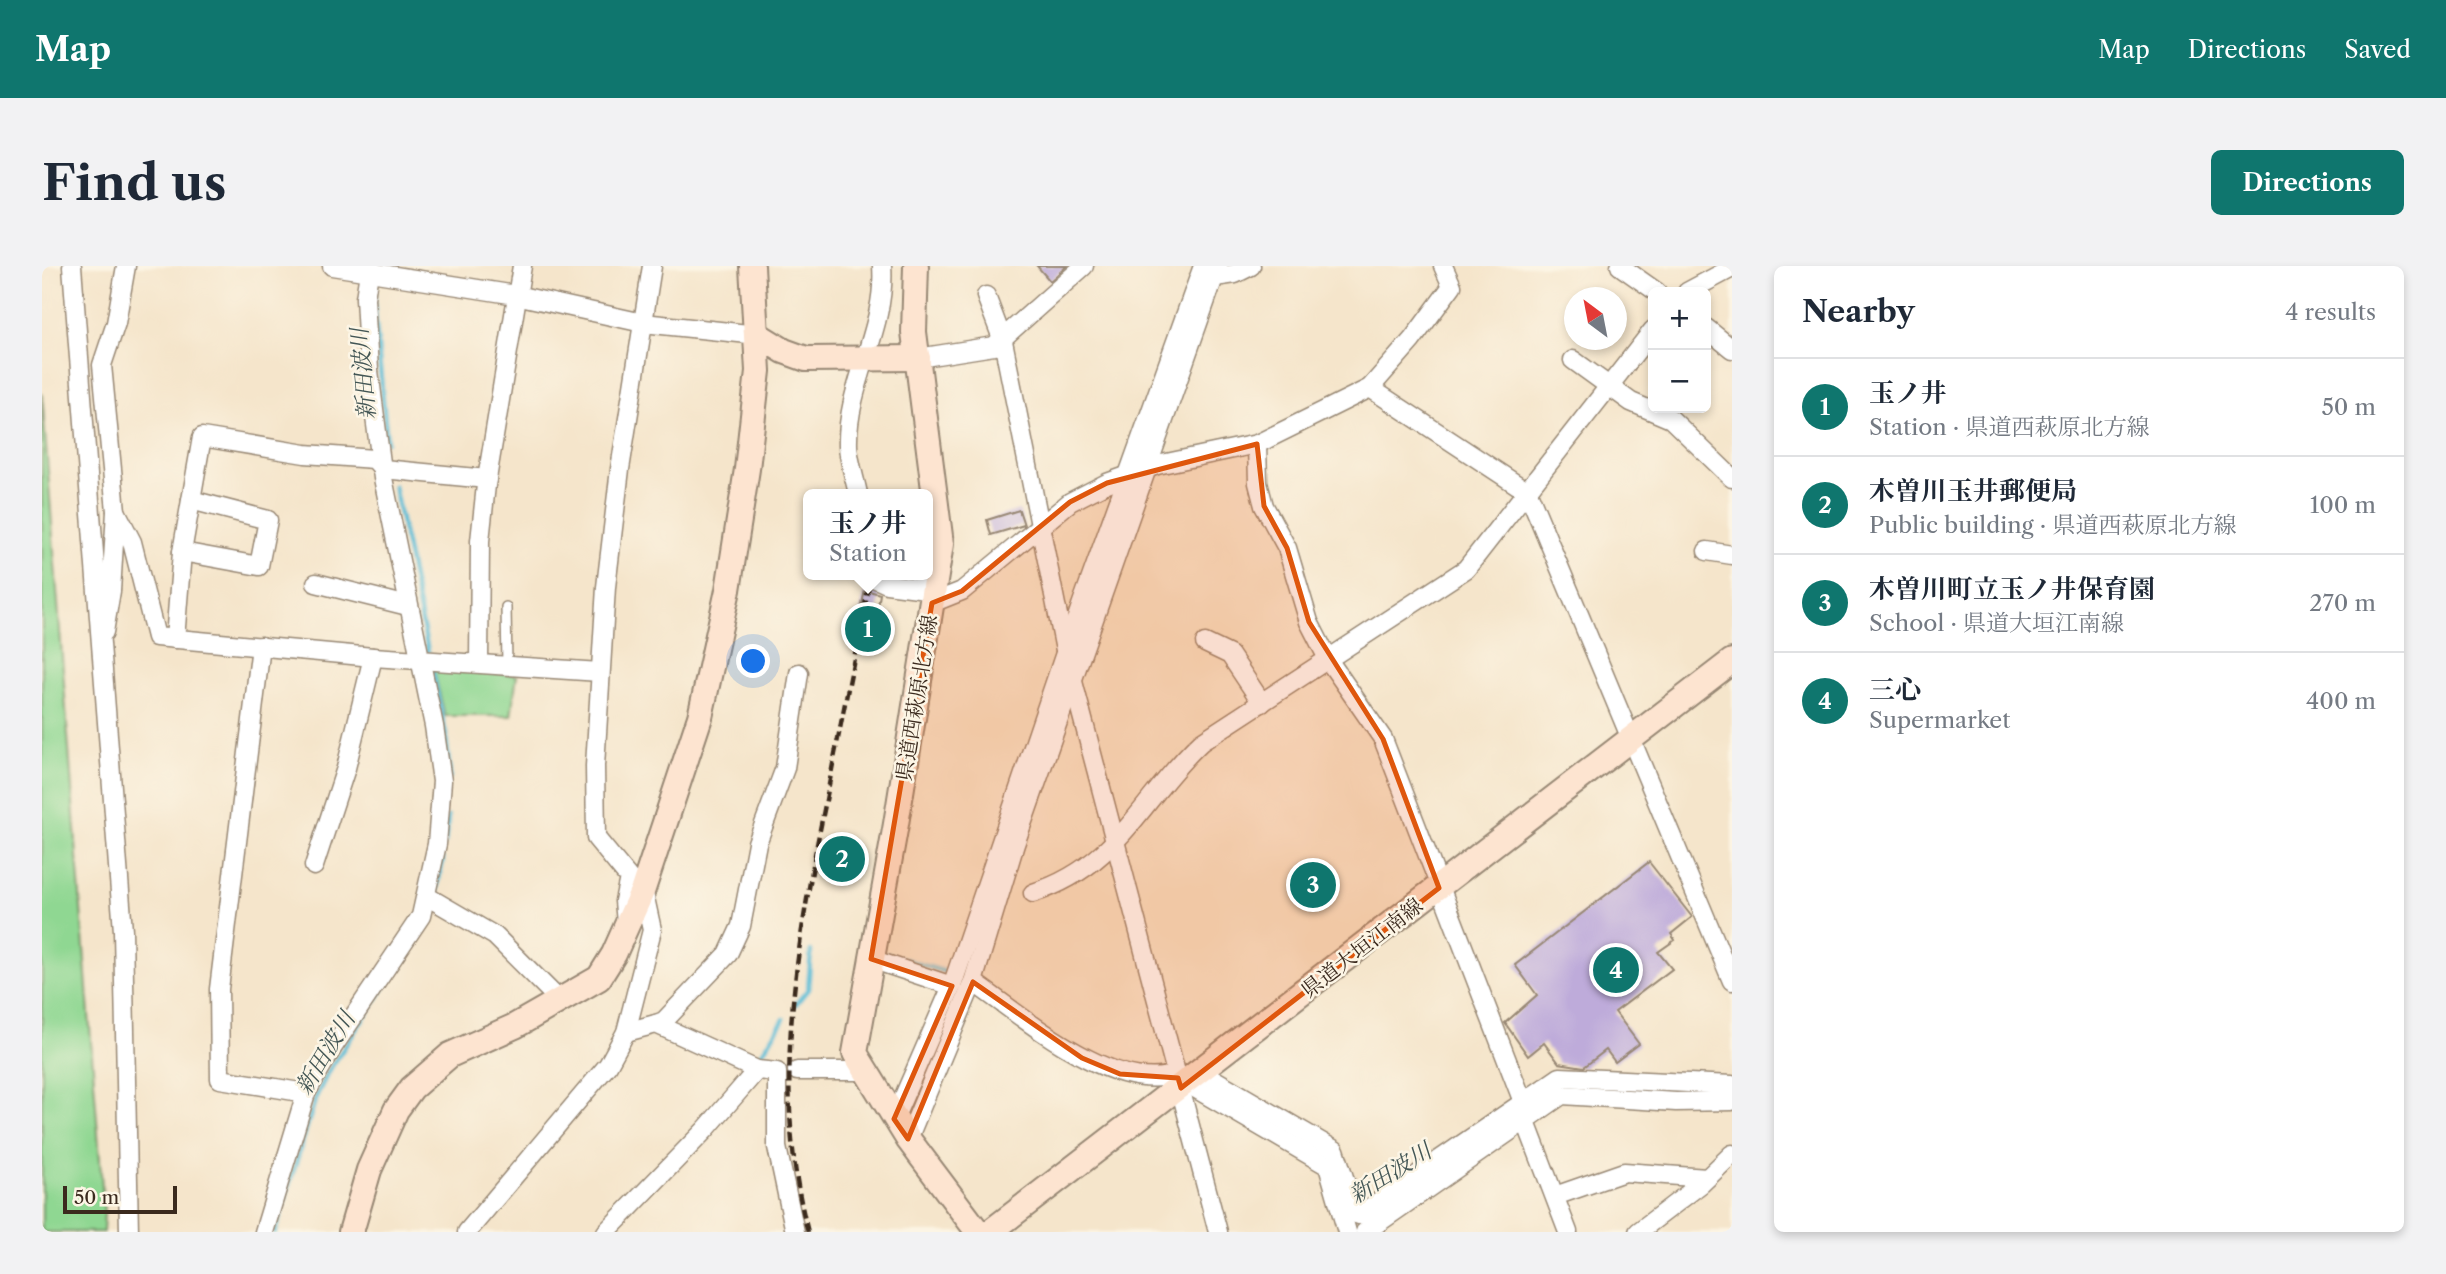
<!DOCTYPE html>
<meta charset="utf-8">
<style>
body{margin:0;font-family:"Libre Caslon Text","Noto Serif JP",serif;background:#f2f2f3;color:#1f2937}
.controls{position:absolute;right:21px;top:21px;display:grid;overflow:hidden;border-radius:10px;box-shadow:0 4px 10px #0003}
.controls button{width:63px;height:63px;display:grid;place-items:center;padding:0;border:0;border-bottom:2px solid #e0e1e3;background:#fff;color:#1f2937;font:35px sans-serif}
.compass{position:absolute;left:1522px;top:21px;width:63px;height:63px;border-radius:50%;background:#fff;box-shadow:0 4px 10px #0003;rotate:328deg}
.scale{position:absolute;left:21px;bottom:18px;width:114px;box-sizing:border-box;padding-left:7px;border:4px solid #3b2a1e;border-top:0;font-size:19px;line-height:24px;white-space:nowrap;color:#3b2a1e;-webkit-text-stroke:5px #fcf5e5;paint-order:stroke}
.you{position:absolute;left:712px;top:396px;width:24px;height:24px;margin:-18px;border:5px solid #fff;border-radius:50%;background:#1a73e8;box-shadow:0 0 0 10px #1a73e833}
.badge{display:grid;place-items:center;width:46px;height:46px;border-radius:50%;background:#0f766e;color:#fff;font-size:23px;font-weight:700}
.pin{position:absolute;translate:-50% -50%;border:4px solid #fff;box-shadow:0 2px 7px #0006}
.popup{position:absolute;left:761px;top:223px;width:130px;height:91px;box-sizing:border-box;display:grid;place-content:center;border-radius:10px;background:#fff;filter:drop-shadow(0 2px 5px #0005);font-size:23px;white-space:nowrap;color:#747a83}
.popup b{font-size:26px;color:#1f2937}
.popup::after{content:'';position:absolute;left:50%;top:100%;margin-left:-14px;border:14px solid transparent;border-top-color:#fff}
.list{margin:0;padding:0;list-style:none}
h2{display:flex;justify-content:space-between;align-items:center;height:91px;margin:0;padding:0 28px;font-size:30px}
h2 small{font-size:23px;font-weight:400;color:#747a83}
.list li{display:grid;grid-template-columns:46px 1fr auto;gap:21px;align-items:center;box-sizing:border-box;height:98px;padding:0 28px;border-top:2px solid #e0e1e3}
.list b{display:block;font-size:26px;white-space:nowrap}
.list p{margin:0;font-size:23px;white-space:nowrap;color:#747a83}
.list em{font-size:23px;font-style:normal;color:#747a83}
.map{position:relative;flex:none;width:1690px;height:966px;overflow:hidden;border-radius:10px}
header{display:flex;align-items:center;gap:42px;box-sizing:border-box;height:98px;padding:0 35px;background:#0f766e;color:#fff}
header strong{font-size:33px}
nav{display:flex;gap:38px;margin-inline-start:auto;font-size:24px}
.intro{display:flex;align-items:center;justify-content:space-between;box-sizing:border-box;height:168px;padding:0 42px}
h1{margin:0;font-size:49px}
.button{padding:18px 32px;border-radius:10px;background:#0f766e;color:#fff;font-size:24px;font-weight:700}
main{display:flex;gap:42px;padding:0 42px}
aside{flex:1;background:#fff;border-radius:10px;box-shadow:0 4px 10px #0003}
.map>svg:first-child{display:block}
.green{fill:#8fd792;stroke:#658058;stroke-width:2}
.lines{fill:none;stroke-linecap:round;stroke-linejoin:round}
.stream{stroke:#57bbd5;stroke-width:4.5}
.building{fill:#beabda}
.lane-casing{stroke:#988874;stroke-width:12}
.street-casing{stroke:#988874;stroke-width:21}
.secondary-casing{stroke:#988874;stroke-width:28}
.lane{stroke:#fff;stroke-width:9}
.street{stroke:#fff;stroke-width:18}
.secondary{stroke:#fde4d0;stroke-width:24}
.rail{stroke:#3b2a1e;stroke-width:4.5;stroke-dasharray:10 5;stroke-linecap:butt}
.marked{fill:#df570d;fill-opacity:0.2;stroke:#df570d;stroke-width:5;stroke-linejoin:round}
.labels{text-anchor:middle;stroke-width:5;stroke-linejoin:round;paint-order:stroke}
.street-label{font-size:21px;fill:#3b2a1e;stroke:#fcf5e5}
.water-label{font-size:23px;font-style:italic;fill:#435655;stroke:#fcf5e5}
</style>
<header>
<strong>Map</strong>
<nav><a>Map</a><a>Directions</a><a>Saved</a></nav>
</header>
<div class="intro"><h1>Find us</h1><a class="button">Directions</a></div>
<main>
<div class="map">
<svg width="1690" height="966" viewBox="0 0 1690 966">
<rect width="100%" height="100%" fill="#fcf5e5"/>
<filter id="ink" filterUnits="userSpaceOnUse"><feTurbulence type="fractalNoise" baseFrequency=".0143" numOctaves="2"/><feDisplacementMap in="SourceGraphic" scale="14" xChannelSelector="R" yChannelSelector="G"/><feConvolveMatrix kernelMatrix="1 2 1 2 8 2 1 2 1" color-interpolation-filters="sRGB"/></filter>
<filter id="wash" filterUnits="userSpaceOnUse"><feTurbulence type="fractalNoise" baseFrequency=".00686" numOctaves="4" result="noise"/><feDisplacementMap in="SourceGraphic" scale="28" xChannelSelector="R" yChannelSelector="G"/><feGaussianBlur stdDeviation="1.57" result="paint"/><feColorMatrix in="noise" values="0 0 0 0 0 0 0 0 0 0 0 0 0 0 0 0 0 1.4 0 .05"/><feComposite in="paint" operator="in"/></filter>
<g filter="url(#wash)">
<rect width="100%" height="100%" fill="#f5e5cb"/>
<g class="green">
<polygon points="0,126 62,947 61,966 0,966"/>
<polygon points="391,401 475,409 469,450 403,450"/>
</g>
<g class="lines">
<g class="stream">
<polyline points="334,16 332,38 345,176"/>
<polyline points="352,220 386,385"/>
<polyline points="390,402 404,469 408,511"/>
<polyline points="403,577 406,551"/>
<polyline points="394,627 401,593"/>
<polyline points="845,688 907,707"/>
<polyline points="754,738 766,723 769,685"/>
<polyline points="716,793 742,753"/>
<polyline points="233,966 274,831 288,803 383,659"/>
</g>
</g>
<g id="blocks">
<g class="building">
<polygon points="995,0 1025,0 1008,15"/>
<polygon points="977,244 982,259 949,269 945,254"/>
<polygon points="823,324 838,328 829,385 811,380"/>
<polygon points="1607,596 1650,651 1629,668 1633,674 1616,686 1630,703 1573,746 1597,778 1573,796 1564,784 1542,801 1517,797 1502,777 1486,790 1463,757 1495,729 1473,699"/>
</g>
</g>
</g>
<g filter="url(#ink)">
<use href="#blocks" fill-opacity="0" stroke="#988874" stroke-width="2"/>
<g class="lines">
<defs>
<polyline id="lane" points="464,341 465,399"/>
<g id="street">
<polyline points="30,0 81,665 87,966"/>
<polyline points="290,0 474,29 601,57 716,69"/>
<polyline points="1578,0 1615,26"/>
<polyline points="1173,11 1193,8 1209,0"/>
<polyline points="1645,26 1690,2"/>
<polyline points="944,30 961,75 1024,389 1176,966"/>
<polyline points="1664,62 1690,83"/>
<polyline points="876,92 952,80 1042,0"/>
<polyline points="1531,94 1589,136 1629,153 1690,212"/>
<polyline points="1328,122 1486,226 1690,715"/>
<polyline points="1215,178 1216,217 1222,240 1245,282 1267,356 1287,395 1341,473 1481,836 1484,856 1526,966"/>
<path d="M816,228c-3,-15 -9,-32 -10,-48 -2,-61 39,-119 34,-180"/>
<polyline points="74,245 60,99 74,57 84,0"/>
<polyline points="1665,285 1690,289"/>
<polyline points="140,286 217,300 226,254 149,234"/>
<polyline points="825,309 845,318 892,324"/>
<polyline points="274,317 366,340"/>
<polyline points="890,337 920,325 1028,236 1065,217 1115,199 1215,178 1328,122 1370,74 1410,20 1401,0"/>
<polyline points="62,366 69,325 74,245 90,276 114,371 331,391 558,406"/>
<polyline points="133,373 140,286 160,171 263,188 332,193 341,203 445,213"/>
<polyline points="1163,377 1188,389 1220,437"/>
<polyline points="219,380 177,723 178,813 264,827"/>
<polyline points="437,397 438,275 444,219 480,0"/>
<polyline points="272,600 304,502 331,391"/>
<path d="M991,627c86,-27 108,-95 168,-151l265,-173 187,-239"/>
<polyline points="386,631 453,670 518,735"/>
<polyline points="584,657 582,635 587,612 554,572 553,500 564,321 578,203 610,0"/>
<polyline points="829,693 910,720"/>
<path d="M931,716c48,33 143,116 204,91"/>
<polyline points="614,758 622,755 686,688 699,660 715,577 743,502 757,407"/>
<polyline points="584,766 614,758 715,804 735,806 735,881 753,966"/>
<polyline points="1162,803 1168,811 1293,884 1314,948 1317,949 1518,811 1690,819"/>
<polyline points="755,805 822,805"/>
<polyline points="1144,817 1286,900 1305,966"/>
<polyline points="852,853 910,720 1040,337 1161,0"/>
<polyline points="866,873 931,716 973,578 1176,0"/>
<polyline points="1513,930 1582,906 1665,912"/>
<polyline points="222,966 264,827 291,781 379,650 395,578 400,515 392,460 341,212 327,105 323,32 328,0"/>
<polyline points="425,966 566,799 584,766 610,664 601,623"/>
<polyline points="564,966 664,863 715,804"/>
<polyline points="1323,966 1520,829 1634,836 1690,835"/>
<polyline points="1596,966 1659,918 1690,888"/>
</g>
<g id="secondary">
<polyline points="874,0 872,66 899,278 854,558 813,787 866,873 936,966"/>
<polyline points="716,69 742,85 764,93 876,92"/>
<polyline points="309,966 327,904 354,844 370,822 408,789 473,760 557,712 572,688 601,623 658,451 686,324 705,203 716,105 710,0"/>
<polyline points="948,966 1690,395"/>
</g>
</defs>
<use href="#lane" class="lane-casing"/>
<use href="#street" class="street-casing"/>
<use href="#secondary" class="secondary-casing"/>
<use href="#lane" class="lane"/>
<use href="#street" class="street"/>
<use href="#secondary" class="secondary"/>
<path class="rail" d="M766,966c-38,-143 -11,-290 18,-432 14,-72 28,-143 43,-214"/>
</g>
</g>
<path class="marked" d="M1215,178l7,62 23,42 22,74 74,117 56,149 -258,200 -3,-10 -58,-4 -38,-16 -109,-76 -65,157 -14,-20 58,-133 -81,-27 61,-356 30,-12 108,-89 37,-19z"/>
<g class="labels">
<g class="street-label">
<text transform="translate(875 432) rotate(-81)" y="7">県道西萩原北方線</text>
<text transform="translate(1320 682) rotate(-38)" y="7">県道大垣江南線</text>
</g>
<g class="water-label">
<text transform="translate(321 108) rotate(-95)" y="8">新田波川</text>
<text transform="translate(283 787) rotate(-59)" y="8">新田波川</text>
<text transform="translate(1348 907) rotate(-32)" y="8">新田波川</text>
</g>
</g>
</svg>
<div class="controls">
<button>+</button>
<button>−</button>
</div>
<svg class="compass" viewBox="-18 -18 36 36"><path d="M0-13l5 13h-10z" fill="#e53935"/><path d="M0 13l5-13h-10z" fill="#747a83"/></svg>
<div class="scale">50 m</div>
<div class="you"></div>
<div class="pin badge" style="left:826px;top:363px">1</div>
<div class="popup"><b>玉ノ井</b>Station</div>
<div class="pin badge" style="left:800px;top:593px">2</div>
<div class="pin badge" style="left:1271px;top:619px">3</div>
<div class="pin badge" style="left:1574px;top:704px">4</div>
</div>
<aside>
<h2>Nearby<small>4 results</small></h2>
<ul class="list">
<li><span class="badge">1</span><div><b>玉ノ井</b><p>Station · 県道西萩原北方線</p></div><em>50 m</em></li>
<li><span class="badge">2</span><div><b>木曽川玉井郵便局</b><p>Public building · 県道西萩原北方線</p></div><em>100 m</em></li>
<li><span class="badge">3</span><div><b>木曽川町立玉ノ井保育園</b><p>School · 県道大垣江南線</p></div><em>270 m</em></li>
<li><span class="badge">4</span><div><b>三心</b><p>Supermarket</p></div><em>400 m</em></li>
</ul>
</aside>
</main>
